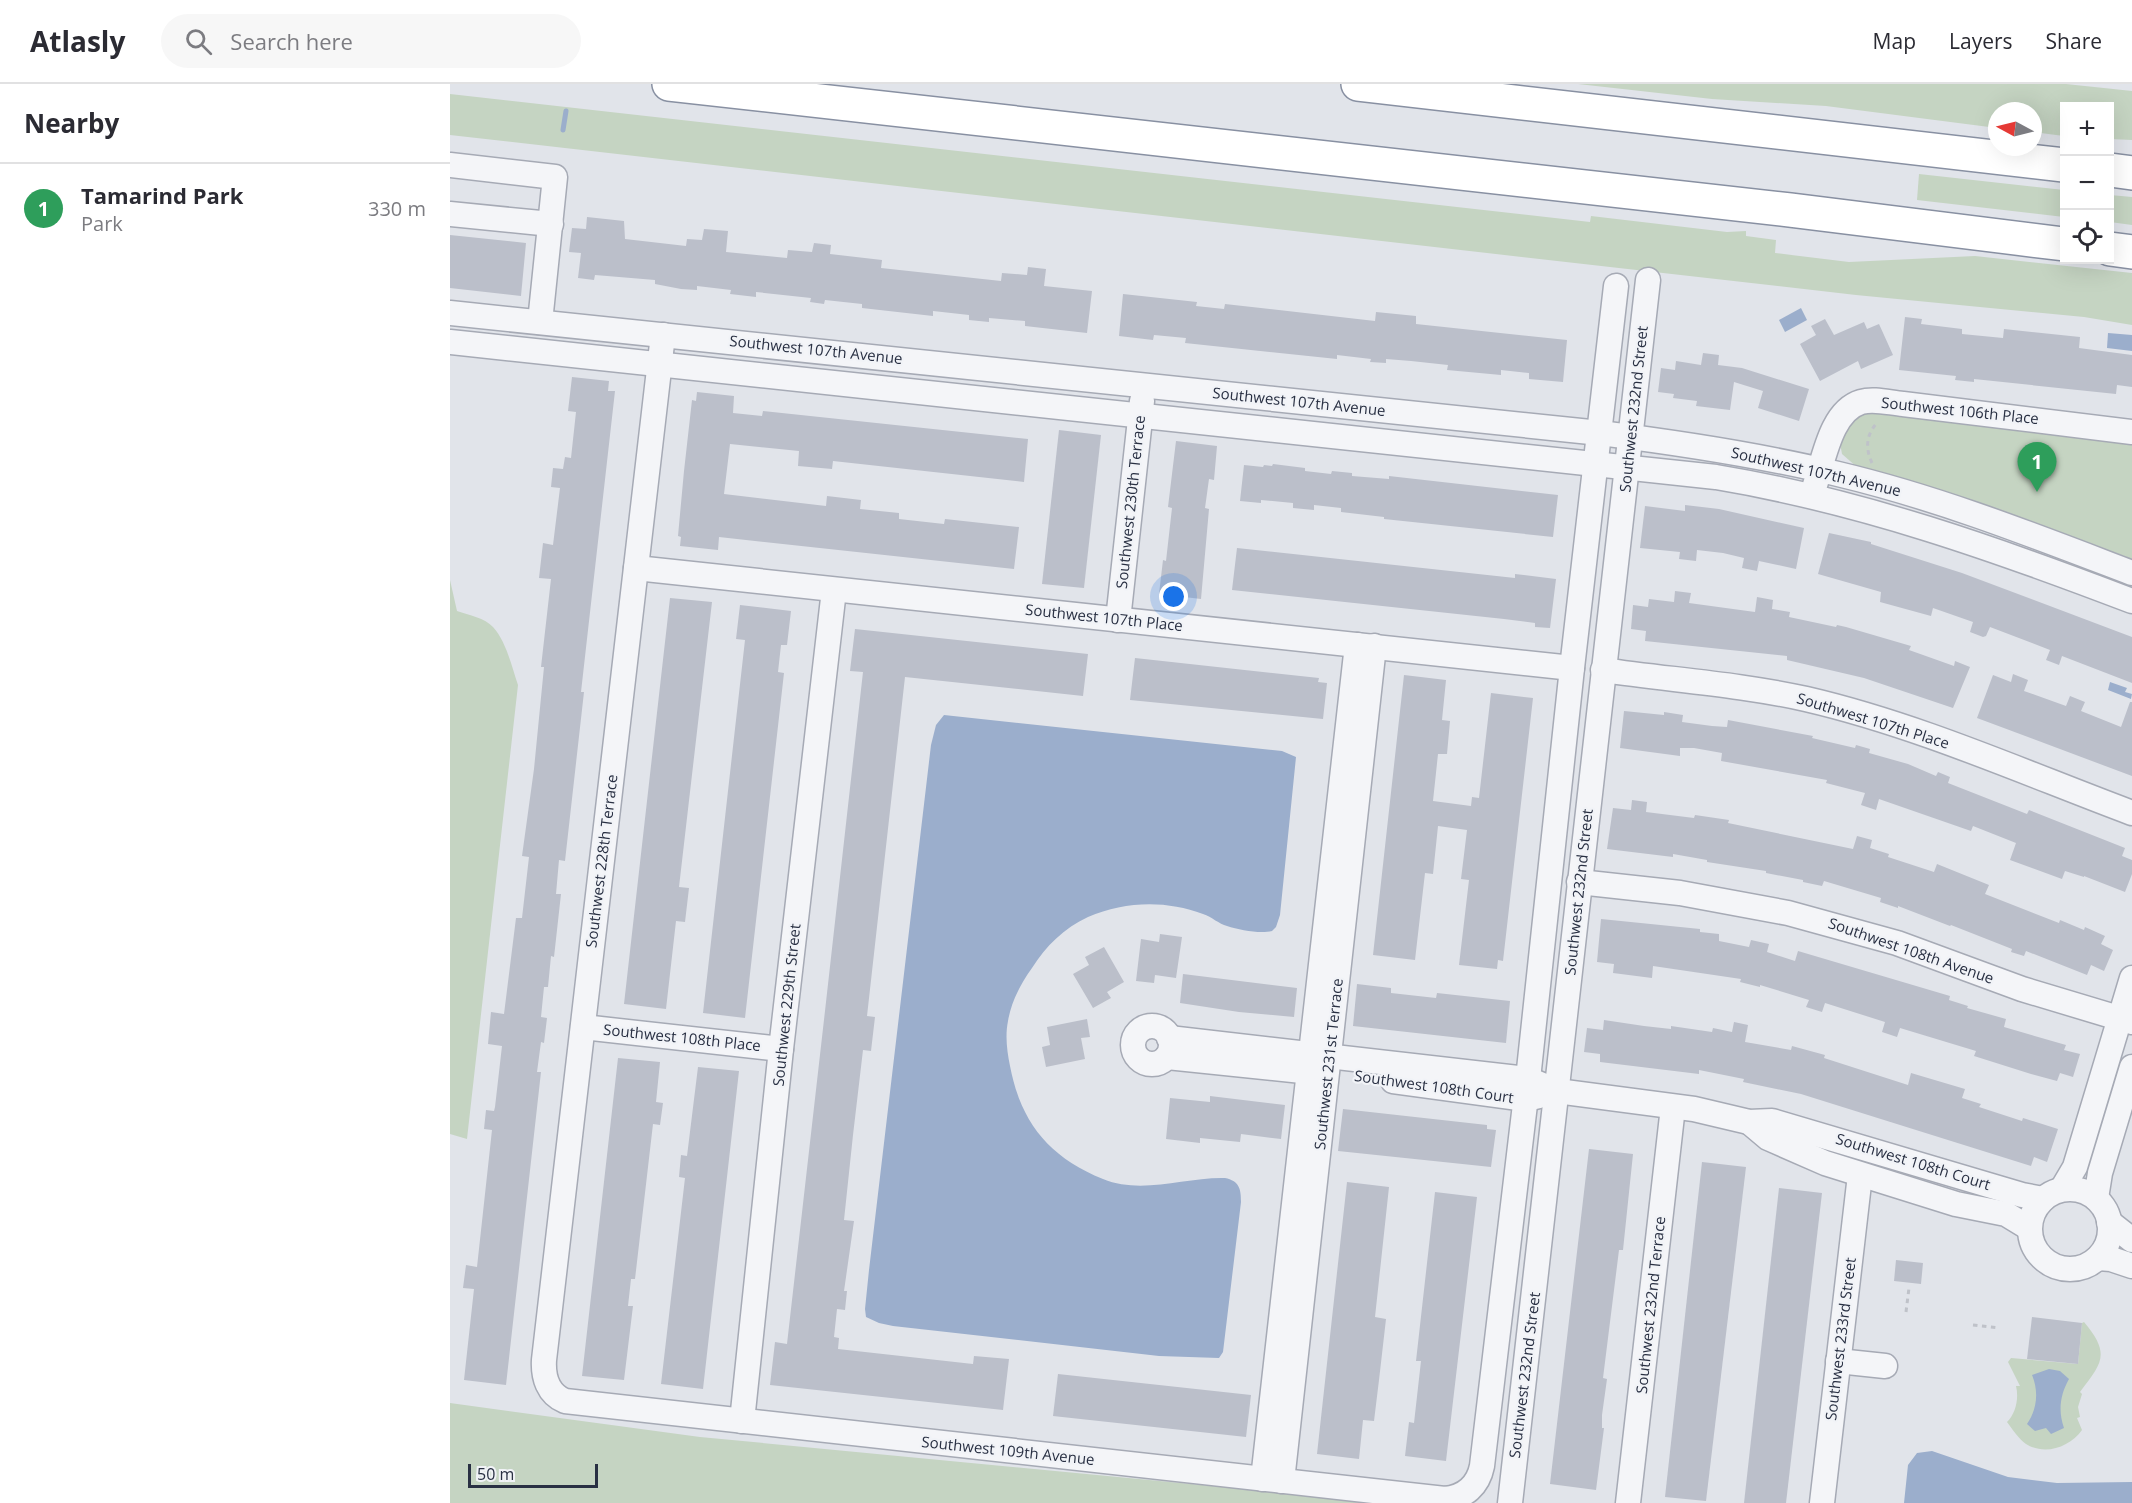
<!DOCTYPE html>
<meta charset="utf-8">
<style>
body{margin:0;font-family:"Open Sans",sans-serif;background:#f7f7f7;color:#2b2b33}
.controls{position:absolute;right:18px;top:18px;display:grid;overflow:hidden;border-radius:0px;box-shadow:0 6px 24px #0002}
.controls button{width:54px;height:54px;display:grid;place-items:center;padding:0;border:0;border-bottom:2px solid #e1e1e2;background:#fff;color:#2b2b33;font:30px sans-serif}
.compass{position:absolute;left:1538px;top:18px;width:54px;height:54px;border-radius:50%;background:#fff;box-shadow:0 6px 24px #0002;rotate:277deg}
.scale{position:absolute;left:18px;bottom:15px;width:130px;box-sizing:border-box;padding-left:6px;border:3px solid #293043;border-top:0;font-size:16px;line-height:21px;white-space:nowrap;color:#293043;-webkit-text-stroke:4px #f1f3f7;paint-order:stroke}
.you{position:absolute;left:724px;top:513px;width:21px;height:21px;margin:-15px;border:4px solid #fff;border-radius:50%;background:#1a73e8;box-shadow:0 0 0 9px #1a73e833}
.badge{display:grid;place-items:center;width:39px;height:39px;border-radius:50%;background:#1a73e8;color:#fff;font-size:20px;font-weight:700}
.pin{position:absolute;translate:-50% -50px;filter:drop-shadow(0 2px 3px #0008)}
.pin::after{content:'';position:absolute;top:32px;width:21px;height:18px;background:inherit;clip-path:polygon(0 0,100% 0,50% 100%)}
.list{margin:0;padding:0;list-style:none}
h2{display:flex;justify-content:space-between;align-items:center;height:78px;margin:0;padding:0 24px;font-size:26px}
h2 small{font-size:20px;font-weight:400;color:#7c7c81}
.list li{display:grid;grid-template-columns:39px 1fr auto;gap:18px;align-items:center;box-sizing:border-box;height:90px;padding:0 24px;border-top:2px solid #e1e1e2}
.list b{display:block;font-size:22px;white-space:nowrap}
.list p{margin:0;font-size:20px;white-space:nowrap;color:#7c7c81}
.list em{font-size:20px;font-style:normal;color:#7c7c81}
.icon{flex:none;width:33px;height:33px;fill:none;stroke:currentColor;stroke-width:2;stroke-linecap:round;stroke-linejoin:round}
.map{position:relative;flex:none;width:1682px;height:1419px;overflow:hidden}
header{display:flex;align-items:center;gap:36px;box-sizing:border-box;height:84px;padding:0 30px;background:#fff;border-bottom:2px solid #e1e1e2}
header strong{font-size:28px}
nav{display:flex;gap:33px;margin-inline-start:auto;font-size:21px}
.search{width:420px;height:54px;background:#f7f7f7;display:flex;align-items:center;gap:15px;box-sizing:border-box;padding:0 21px;border-radius:33px;color:#7c7c81;font-size:22px}
main{display:flex}
aside{flex:1;background:#fff}
.map>svg:first-child{display:block}
.green{fill:#c5d4c2}
.water{fill:#9baecc}
.lines{fill:none;stroke-linecap:round;stroke-linejoin:round}
.stream{stroke:#9baecc;stroke-width:5}
.building{fill:#bbbfca}
.minor-casing{stroke:#a6aab5;stroke-width:27}
.highway-casing{stroke:#8890a2;stroke-width:36}
.path{stroke:#bfc2c9;stroke-width:3;stroke-dasharray:4.5 4.5;stroke-linecap:butt}
.minor{stroke:#f4f5f8;stroke-width:24}
.highway{stroke:#fff;stroke-width:33}
.labels{text-anchor:middle;stroke-width:4.5;stroke-linejoin:round;paint-order:stroke}
.street-label{font-size:15px;fill:#293043;stroke:#f1f3f7}
</style>
<header>
<strong>Atlasly</strong>
<div class="search"><svg class="icon" aria-label="search" viewBox="0 0 24 24"><circle cx="10" cy="10" r="6"/><path d="M15 15l6 6"/></svg>Search here</div>
<nav><a>Map</a><a>Layers</a><a>Share</a></nav>
</header>
<main>
<aside>
<h2>Nearby<small></small></h2>
<ul class="list">
<li><span class="badge" style="background:#2e9e5b">1</span><div><b>Tamarind Park</b><p>Park</p></div><em>330 m</em></li>
</ul>
</aside>
<div class="map">
<svg width="1682" height="1419" viewBox="0 0 1682 1419">
<rect width="100%" height="100%" fill="#e1e4ea"/>
<g class="green">
<polygon points="1128,0 1616,0 1682,7 1682,56 1660,55 1660,22 1614,22 1614,52 1583,48 1583,27 1547,27 1547,44 1376,22 1262,15"/>
<polygon points="0,10 1140,138 1141,132 1277,148 1296,147 1296,152 1326,156 1325,169 1399,178 1525,172 1682,189 1682,241 1634,233 1406,211 0,51"/>
<polygon points="1469,90 1614,106 1614,133 1467,116"/>
<polygon points="1660,111 1682,113 1682,141 1660,138"/>
<polygon points="1421,327 1682,358 1682,475 1554,428 1431,389 1408,384 1392,370 1390,359 1391,347 1408,329"/>
<path d="M0,496l7,31c12,4 28,7 36,16 13,14 19,40 25,58l-51,454 -17,-5z"/>
<path d="M1634,1238c27,32 18,41 -4,70l2,2 -4,13 2,10 -3,1 5,12c-12,17 -37,26 -56,14 -8,-6 -13,-14 -19,-22 9,-9 12,-24 9,-36h4l-12,-24 3,-4 67,6 4,-41z"/>
<polygon points="0,1319 250,1353 940,1419 0,1419"/>
</g>
<g class="water">
<polygon points="1351,224 1357,236 1335,248 1329,236"/>
<polygon points="1658,249 1682,251 1682,267 1657,264"/>
<polygon points="1660,598 1677,604 1675,608 1682,610 1681,615 1658,606"/>
<path d="M494,631l338,36 14,6 -16,158 -4,12 -4,4c-12,3 -32,-1 -45,-5 -8,-2 -15,-9 -24,-12 -37,-14 -78,-13 -115,3 -24,11 -42,29 -56,51 -11,15 -21,34 -24,53 -3,15 -1,30 2,45 11,57 39,91 93,113 39,16 82,-2 122,-1 14,3 16,10 16,24l-18,150 -4,6 -60,-2 -266,-30 -14,-3 -13,-6 -1,-8 4,-39 62,-525 5,-20z"/>
<path d="M1599,1285l11,2 9,8c-9,16 -11,32 -5,49l-13,6 -5,-6 -11,3 -8,-7c10,-15 12,-32 5,-49z"/>
<polygon points="1482,1367 1558,1393 1607,1399 1682,1398 1682,1419 1454,1419 1458,1381 1467,1369"/>
</g>
<g class="lines">
<polyline class="stream" points="113,46 116,27"/>
</g>
<g class="building">
<polygon points="137,133 174,137 175,155 236,162 237,155 252,156 254,145 278,147 276,168 337,174 338,166 362,168 364,159 381,161 380,170 432,176 431,184 551,197 552,189 577,191 578,183 596,185 594,202 642,207 637,249 575,242 575,237 539,234 539,238 519,236 519,231 483,227 483,232 412,224 412,220 375,216 374,220 360,218 361,214 306,208 306,213 280,210 281,206 247,202 247,206 231,205 205,200 205,196 145,191 144,196 128,194 131,169 119,168 122,144 136,145"/>
<polygon points="0,151 76,159 71,212 0,204"/>
<polygon points="673,210 747,218 746,222 774,225 775,220 925,237 926,228 966,232 966,240 1117,256 1113,298 1079,295 1079,289 1051,286 1051,291 997,286 998,281 961,277 936,275 936,279 920,278 921,275 887,271 887,275 735,259 736,254 704,251 703,256 669,252"/>
<polygon points="1455,233 1472,235 1471,240 1512,245 1512,250 1553,254 1554,245 1630,253 1629,264 1682,271 1682,303 1667,301 1666,310 1524,295 1524,298 1505,296 1506,292 1449,286"/>
<polygon points="1375,235 1384,251 1414,238 1417,245 1429,240 1443,271 1411,285 1408,277 1370,297 1350,260 1366,251 1361,242"/>
<polygon points="1253,269 1269,271 1268,281 1292,284 1359,305 1349,337 1308,324 1313,307 1284,298 1280,326 1246,322 1247,317 1223,314 1224,310 1208,308 1211,284 1225,286 1226,277 1251,281"/>
<polygon points="122,293 159,297 158,307 165,307 131,608 134,608 115,777 109,776 106,810 111,810 104,873 101,872 98,903 94,903 91,933 97,934 94,959 91,958 87,988 91,988 56,1301 14,1296 24,1205 13,1204 16,1181 27,1183 42,1046 34,1045 36,1026 44,1027 45,1023 52,962 38,960 41,928 54,930 66,834 72,834 79,773 72,772 84,685 94,583 91,583 101,495 89,494 93,459 103,461 110,404 101,403 103,384 113,385 115,373 121,374 126,328 118,327"/>
<polygon points="247,308 284,312 283,329 312,332 313,327 578,355 574,398 383,377 382,385 348,382 349,367 280,360 274,410 376,422 377,412 411,416 410,425 449,429 449,435 494,440 495,435 569,443 564,485 269,453 268,466 230,462 231,453 228,452 234,387 242,316 246,317"/>
<polygon points="609,346 651,351 634,504 592,500"/>
<polygon points="726,357 767,362 764,396 759,395 755,424 759,425 751,515 709,510 713,476 716,477 722,424 718,423"/>
<polygon points="823,380 855,384 855,387 881,390 882,387 902,389 902,392 939,395 939,392 1108,411 1103,453 934,435 934,433 891,428 891,424 864,421 864,426 843,424 843,419 811,416 811,419 790,417 794,381 813,383 814,381 822,382"/>
<polygon points="1235,421 1269,425 1354,444 1346,485 1309,477 1307,487 1292,484 1294,474 1273,469 1247,466 1246,477 1229,475 1230,468 1190,464 1195,422 1235,427"/>
<polygon points="1379,449 1421,458 1421,460 1512,489 1682,553 1682,599 1612,572 1609,581 1596,576 1600,566 1540,543 1536,552 1533,553 1520,548 1523,538 1483,524 1481,532 1430,518 1431,508 1368,490"/>
<polygon points="787,464 1065,494 1065,490 1106,495 1100,544 1085,543 1085,539 1054,535 782,506"/>
<polygon points="1225,507 1241,509 1239,519 1305,528 1307,513 1323,516 1322,525 1340,528 1339,533 1386,543 1387,541 1396,543 1461,562 1459,566 1504,582 1505,577 1520,583 1503,624 1414,594 1337,576 1337,572 1195,557 1196,547 1181,545 1183,521 1198,523 1199,515 1224,518"/>
<polygon points="220,514 262,518 229,803 239,804 235,838 226,837 216,925 174,920"/>
<polygon points="290,521 341,527 337,561 331,561 328,588 334,589 295,934 253,929 295,556 286,555"/>
<polygon points="405,545 638,570 633,612 455,593 417,932 425,933 421,967 413,966 403,1051 394,1136 404,1137 394,1207 397,1207 395,1226 387,1225 384,1253 389,1254 388,1265 523,1280 524,1272 559,1275 553,1326 320,1301 325,1258 337,1260 375,927 413,588 400,587"/>
<polygon points="685,574 869,594 868,598 877,599 873,635 680,616"/>
<polygon points="1563,590 1578,596 1574,607 1616,622 1620,612 1635,618 1631,627 1671,643 1680,618 1682,618 1682,692 1527,634 1543,591 1561,598"/>
<polygon points="954,591 996,596 992,636 1000,637 997,670 988,670 983,717 1021,722 1022,713 1029,714 1041,609 1083,614 1053,877 1048,876 1047,885 1009,881 1019,796 1011,795 1017,746 988,742 983,790 975,789 965,876 923,871"/>
<polygon points="1174,627 1214,631 1214,628 1233,631 1232,638 1262,642 1277,643 1278,636 1363,652 1362,654 1405,664 1406,661 1420,665 1419,669 1458,680 1486,692 1488,688 1500,693 1498,699 1577,730 1579,726 1675,764 1672,772 1682,776 1682,790 1675,808 1634,792 1634,793 1615,787 1612,795 1560,776 1566,759 1523,742 1521,747 1429,715 1426,726 1411,721 1415,709 1376,699 1377,696 1271,677 1272,669 1244,664 1230,664 1230,672 1170,664"/>
<polygon points="1182,716 1197,718 1196,728 1244,734 1245,731 1279,736 1278,739 1403,765 1407,752 1422,756 1420,764 1439,770 1438,773 1484,788 1487,780 1539,801 1535,810 1609,839 1610,836 1634,846 1635,843 1655,852 1651,860 1663,866 1654,887 1641,881 1637,891 1576,867 1574,872 1561,868 1562,865 1501,841 1500,842 1448,822 1448,824 1430,818 1431,814 1374,797 1372,802 1353,798 1353,796 1316,789 1316,787 1257,778 1257,776 1223,770 1223,773 1157,765 1163,724 1181,726"/>
<polygon points="1151,835 1250,845 1250,848 1269,850 1269,857 1299,863 1301,856 1319,860 1317,868 1345,877 1348,867 1500,912 1499,916 1518,922 1517,924 1556,935 1554,943 1616,961 1614,966 1630,970 1623,993 1610,989 1607,997 1581,990 1524,972 1526,967 1450,944 1447,953 1432,948 1435,938 1375,919 1372,928 1356,923 1359,916 1310,901 1310,903 1290,898 1291,895 1203,882 1202,894 1163,889 1164,880 1147,878"/>
<polygon points="710,850 732,853 726,894 705,891 704,899 686,897 691,855 709,858"/>
<polygon points="654,863 674,898 657,908 661,914 643,924 623,890 639,881 635,873"/>
<polygon points="733,890 847,904 844,933 789,928 730,919"/>
<polygon points="907,900 941,904 941,909 986,914 987,909 1060,917 1056,959 903,942"/>
<polygon points="637,935 640,953 631,954 635,975 596,983 592,963 600,961 597,943"/>
<polygon points="1154,936 1194,942 1221,945 1221,942 1262,948 1263,944 1282,948 1284,938 1298,941 1295,958 1341,966 1342,962 1375,971 1374,974 1458,1001 1461,989 1515,1005 1512,1014 1531,1020 1529,1023 1572,1037 1573,1034 1608,1045 1597,1078 1584,1073 1581,1082 1351,1010 1293,998 1294,995 1249,986 1249,990 1150,978 1150,970 1134,968 1137,944 1153,946"/>
<polygon points="168,974 210,978 206,1018 213,1019 210,1041 203,1040 185,1195 181,1195 178,1222 183,1222 174,1296 132,1292"/>
<polygon points="248,983 289,987 253,1305 211,1300 235,1094 229,1093 231,1071 237,1072"/>
<polygon points="760,1012 835,1021 831,1055 791,1050 790,1058 750,1054 750,1059 716,1055 720,1014 760,1018"/>
<polygon points="893,1025 1037,1041 1037,1045 1046,1046 1041,1083 888,1067"/>
<polygon points="1139,1065 1183,1070 1173,1166 1169,1166 1153,1294 1157,1295 1152,1331 1152,1344 1154,1344 1146,1406 1100,1400"/>
<polygon points="1252,1078 1296,1083 1256,1417 1215,1413"/>
<polygon points="897,1098 939,1103 925,1233 936,1235 929,1296 924,1337 913,1336 909,1375 867,1370"/>
<polygon points="1329,1104 1372,1109 1336,1419 1294,1419"/>
<polygon points="985,1108 1027,1113 996,1377 955,1372 959,1338 964,1339 971,1277 966,1277"/>
<polygon points="1446,1176 1473,1179 1471,1200 1444,1197"/>
<polygon points="1582,1233 1632,1239 1628,1280 1577,1275"/>
<polygon points="608,1290 801,1311 796,1353 603,1332"/>
</g>
<g class="lines">
<defs>
<g id="minor">
<polyline points="0,81 105,93 90,238"/>
<polyline points="0,130 101,140"/>
<path d="M0,229l1150,120c80,10 160,22 238,41 101,24 197,62 294,99"/>
<path d="M213,251l-119,1025c-1,17 4,34 21,41l880,98c20,-2 33,-13 37,-33l46,-387 44,-411 44,-382"/>
<path d="M0,258l1266,135c144,24 280,72 416,124"/>
<path d="M1365,401c9,-26 16,-74 46,-83 13,-4 29,1 42,2l229,28"/>
<polyline points="186,484 1122,584"/>
<polyline points="668,536 692,317"/>
<path d="M1153,586c68,10 136,14 203,29 112,26 219,74 326,114"/>
<polyline points="1129,798 1230,809 1338,829 1447,859 1572,905 1682,938"/>
<circle cx="702" cy="961" r="19"/>
<polyline points="133,943 331,965"/>
<polyline points="719,954 1078,995 1107,1007 1244,1025 1299,1038 1322,1037 1572,1111 1593,1115"/>
<polyline points="717,973 852,987"/>
<polyline points="943,997 1076,1015 1089,1012"/>
<polyline points="1299,1038 1318,1054 1375,1079 1506,1120 1556,1130 1579,1144"/>
<circle cx="1620" cy="1145" r="40"/>
<polyline points="1612,1105 1625,1083 1682,894"/>
<polyline points="1646,1114 1650,1089 1682,983"/>
<polyline points="1659,1138 1682,1156"/>
<polyline points="1648,1174 1661,1175 1682,1182"/>
<polyline points="1388,1277 1435,1282"/>
<polyline points="292,1337 331,965 384,506"/>
<polyline points="813,1395 907,561"/>
<polyline points="832,1397 924,562"/>
<polyline points="1060,1419 1198,196"/>
<polyline points="1178,1419 1223,1023"/>
<polyline points="1372,1419 1410,1091"/>
</g>
<g id="highway">
<polyline points="219,0 1340,126 1614,160"/>
<polyline points="908,0 1614,81"/>
<polyline points="1660,86 1682,89"/>
<polyline points="1660,165 1682,168"/>
</g>
</defs>
<use href="#minor" class="minor-casing"/>
<use href="#highway" class="highway-casing"/>
<g class="path">
<path d="M1422,379c-7,-15 -6,-29 6,-41"/>
<polyline points="1456,1228 1459,1204"/>
<polyline points="1523,1241 1549,1244"/>
</g>
<use href="#minor" class="minor"/>
<use href="#highway" class="highway"/>
</g>
<g class="labels">
<g class="street-label">
<text transform="translate(366 266) rotate(6)" y="5">Southwest 107th Avenue</text>
<text transform="translate(849 318) rotate(6)" y="5">Southwest 107th Avenue</text>
<text transform="translate(1184 325) rotate(-84)" y="5">Southwest 232nd Street</text>
<text transform="translate(1510 327) rotate(6)" y="5">Southwest 106th Place</text>
<text transform="translate(1366 388) rotate(13)" y="5">Southwest 107th Avenue</text>
<text transform="translate(681 418) rotate(-84)" y="5">Southwest 230th Terrace</text>
<text transform="translate(654 534) rotate(6)" y="5">Southwest 107th Place</text>
<text transform="translate(1423 637) rotate(17)" y="5">Southwest 107th Place</text>
<text transform="translate(152 777) rotate(-83)" y="5">Southwest 228th Terrace</text>
<text transform="translate(1129 808) rotate(-84)" y="5">Southwest 232nd Street</text>
<text transform="translate(1461 867) rotate(19)" y="5">Southwest 108th Avenue</text>
<text transform="translate(337 921) rotate(-84)" y="5">Southwest 229th Street</text>
<text transform="translate(232 954) rotate(6)" y="5">Southwest 108th Place</text>
<text transform="translate(879 980) rotate(-84)" y="5">Southwest 231st Terrace</text>
<text transform="translate(984 1003) rotate(8)" y="5">Southwest 108th Court</text>
<text transform="translate(1463 1078) rotate(17)" y="5">Southwest 108th Court</text>
<text transform="translate(1201 1221) rotate(-84)" y="5">Southwest 232nd Terrace</text>
<text transform="translate(1391 1255) rotate(-83)" y="5">Southwest 233rd Street</text>
<text transform="translate(1075 1291) rotate(-83)" y="5">Southwest 232nd Street</text>
<text transform="translate(558 1367) rotate(6)" y="5">Southwest 109th Avenue</text>
</g>
</g>
</svg>
<div class="controls">
<button>+</button>
<button>−</button>
<button><svg class="icon" aria-label="locate" viewBox="0 0 24 24"><circle cx="12" cy="12" r="6"/><path d="M12 2v4M12 18v4M2 12h4M18 12h4"/></svg></button>
</div>
<svg class="compass" viewBox="-18 -18 36 36"><path d="M0-13l5 13h-10z" fill="#e53935"/><path d="M0 13l5-13h-10z" fill="#7c7c81"/></svg>
<div class="scale">50 m</div>
<div class="you"></div>
<div class="pin badge" style="left:1587px;top:408px;background:#2e9e5b">1</div>
</div>
</main>
